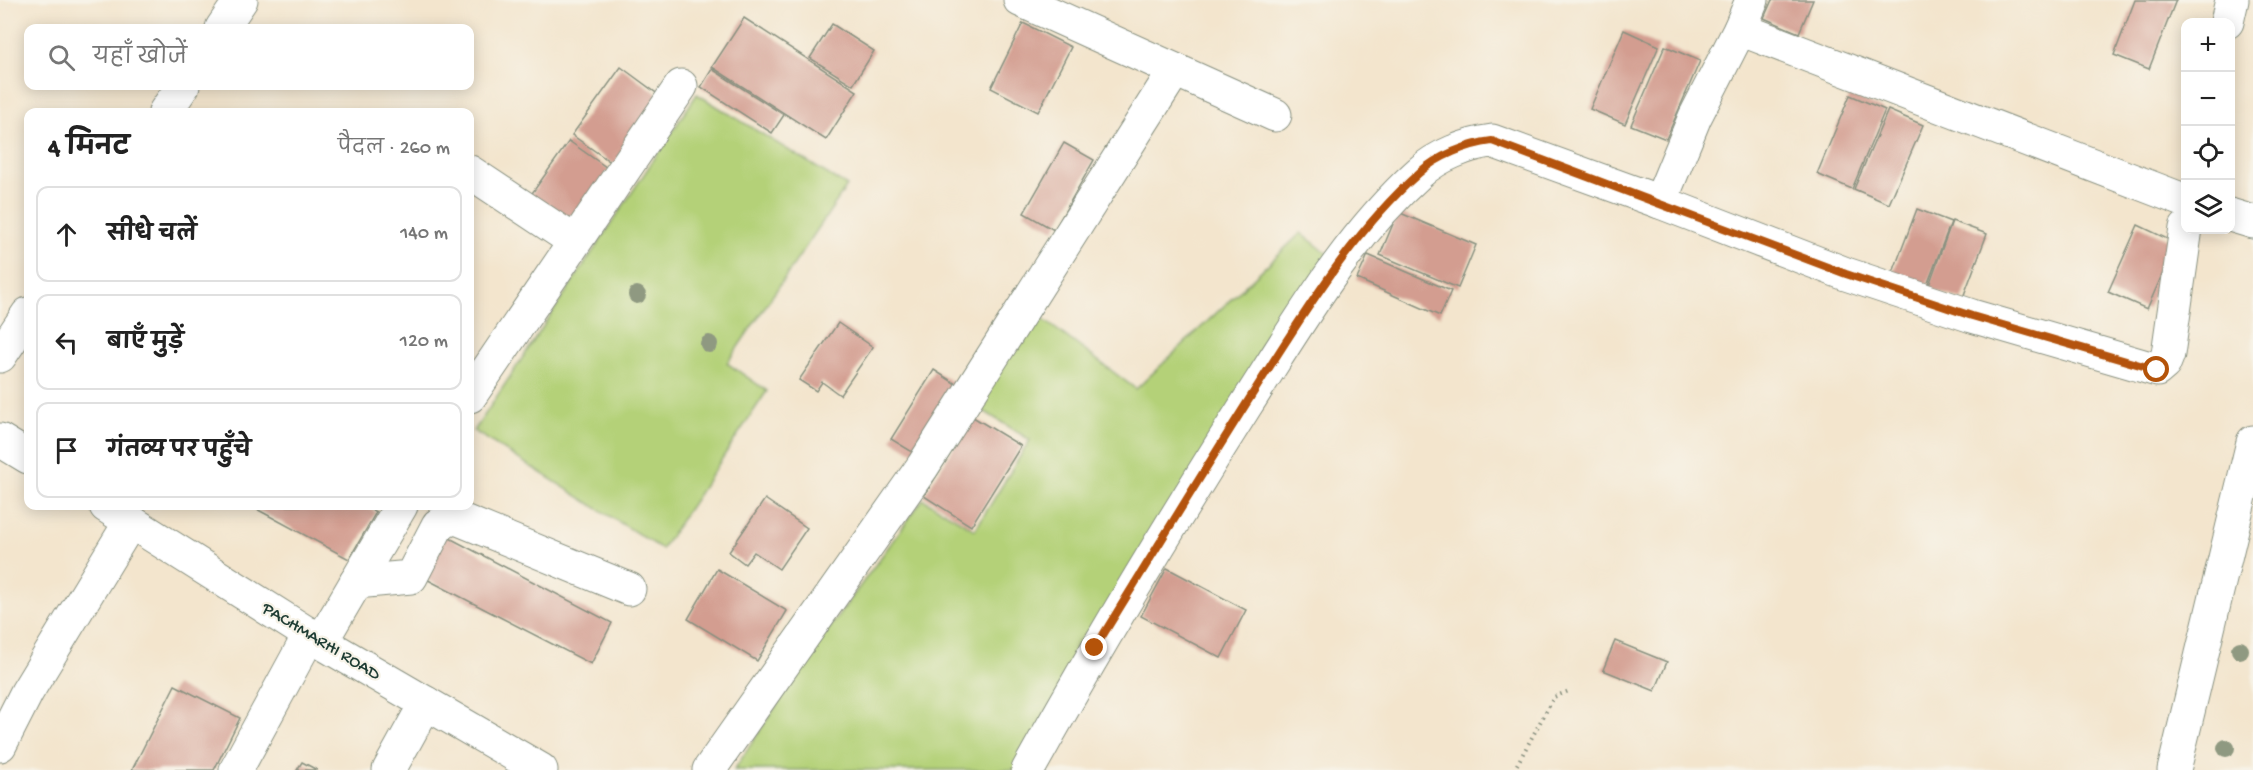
<!DOCTYPE html>
<html lang="hi">
<meta charset="utf-8">
<style>
body{margin:0;font-family:"Gochi Hand","Playpen Sans Deva",sans-serif;background:#f6f6f6;color:#222}
.controls{position:absolute;right:18px;top:18px;display:grid;overflow:hidden;border-radius:12px;box-shadow:0 3px 15px #0003}
.controls button{width:54px;height:54px;display:grid;place-items:center;padding:0;border:0;border-bottom:2px solid #e0e0e0;background:#fff;color:#222;font:30px sans-serif}
.stop{position:absolute;width:18px;height:18px;margin:-14px;border:4px solid #b45309;border-radius:50%;background:#fff}
.stop.end{background:#b45309;border-color:#fff;box-shadow:0 2px 6px #0008}
.list{margin:0;padding:0;list-style:none}
h2{display:flex;justify-content:space-between;align-items:center;height:78px;margin:0;padding:0 24px;font-size:26px}
h2 small{font-size:20px;font-weight:400;color:#767676}
.list li{display:grid;grid-template-columns:39px 1fr auto;gap:18px;align-items:center;box-sizing:border-box;height:96px;margin:0 12px 12px;padding:0 12px;border:2px solid #e0e0e0;border-radius:12px}
.list b{display:block;font-size:22px;white-space:nowrap}
.list em{font-size:20px;font-style:normal;color:#767676}
.icon{flex:none;width:33px;height:33px;fill:none;stroke:currentColor;stroke-width:2;stroke-linecap:round;stroke-linejoin:round}
.map{position:relative;flex:none;width:2253px;height:770px;overflow:hidden}
.search{position:absolute;background:#fff;box-shadow:0 3px 15px #0003;left:24px;top:24px;width:450px;height:66px;display:flex;align-items:center;gap:15px;box-sizing:border-box;padding:0 21px;border-radius:12px;color:#767676;font-size:22px}
.panel{position:absolute;background:#fff;box-shadow:0 3px 15px #0003;left:24px;top:108px;width:450px;height:402px;border-radius:12px}
.map>svg:first-child{display:block}
.green{fill:#b4d178;stroke:#6a8756;stroke-width:1.5}
.building{fill:#d39d90}
.lines{fill:none;stroke-linecap:round;stroke-linejoin:round}
.minor-casing{stroke:#899180;stroke-width:35}
.major-casing{stroke:#899180;stroke-width:35}
.path{stroke:#899180;stroke-width:4;stroke-dasharray:1.5 4.5;stroke-linecap:butt}
.minor{stroke:#fff;stroke-width:33}
.major{stroke:#fff;stroke-width:33}
.tree{fill:#8f9981}
.route{stroke:#b45309;stroke-width:8}
.labels{text-anchor:middle;stroke-width:4.5;stroke-linejoin:round;paint-order:stroke}
.street-label{font-size:18px;fill:#1f3d34;stroke:#f7f3e8}
</style>
<div class="map">
<svg width="2253" height="770" viewBox="0 0 2253 770">
<rect width="100%" height="100%" fill="#f7f3e8"/>
<filter id="ink" filterUnits="userSpaceOnUse"><feTurbulence type="fractalNoise" baseFrequency=".0167" numOctaves="2"/><feDisplacementMap in="SourceGraphic" scale="12" xChannelSelector="R" yChannelSelector="G"/><feConvolveMatrix kernelMatrix="1 2 1 2 8 2 1 2 1" color-interpolation-filters="sRGB"/></filter>
<filter id="wash" filterUnits="userSpaceOnUse"><feTurbulence type="fractalNoise" baseFrequency=".008" numOctaves="4" result="noise"/><feDisplacementMap in="SourceGraphic" scale="24" xChannelSelector="R" yChannelSelector="G"/><feGaussianBlur stdDeviation="1.35" result="paint"/><feColorMatrix in="noise" values="0 0 0 0 0 0 0 0 0 0 0 0 0 0 0 0 0 1.4 0 .05"/><feComposite in="paint" operator="in"/></filter>
<g filter="url(#wash)">
<rect width="100%" height="100%" fill="#f3e5cd"/>
<g class="green">
<polygon points="697,94 847,186 727,363 767,391 662,549 474,431"/>
<polygon points="1301,233 1333,258 1021,770 734,770 805,662 923,499 975,530 1030,440 974,405 1032,311 1136,389"/>
</g>
<g id="blocks">
<g class="building">
<polygon points="1772,0 1813,0 1799,33 1764,18"/>
<polygon points="2135,0 2176,0 2149,69 2114,55"/>
<polygon points="744,18 857,91 826,140 712,67"/>
<polygon points="1023,23 1071,47 1038,112 991,88"/>
<polygon points="832,24 874,51 853,85 810,58"/>
<polygon points="1624,30 1659,46 1625,124 1590,109"/>
<polygon points="1665,46 1700,61 1666,139 1631,125"/>
<polygon points="621,67 663,98 615,165 572,135"/>
<polygon points="712,69 784,115 772,133 701,87"/>
<polygon points="1850,95 1885,110 1852,189 1817,174"/>
<polygon points="1888,110 1923,125 1889,204 1854,189"/>
<polygon points="569,141 610,170 571,225 530,196"/>
<polygon points="1064,143 1094,160 1054,230 1024,213"/>
<polygon points="1917,209 1951,222 1926,288 1892,275"/>
<polygon points="1398,212 1476,245 1458,288 1380,255"/>
<polygon points="1952,221 1987,234 1962,300 1928,288"/>
<polygon points="2138,225 2176,243 2147,309 2108,292"/>
<polygon points="1368,255 1451,291 1440,316 1357,279"/>
<polygon points="838,323 873,347 840,395 822,382 816,391 799,380"/>
<polygon points="934,370 956,384 914,453 891,439"/>
<polygon points="973,417 1021,446 971,526 924,496"/>
<polygon points="765,499 807,528 779,569 754,552 745,564 729,552"/>
<polygon points="251,506 364,506 376,512 349,559"/>
<polygon points="440,533 612,623 591,664 403,567"/>
<polygon points="1167,568 1246,610 1221,658 1141,616"/>
<polygon points="717,569 787,611 757,661 688,619"/>
<polygon points="1615,641 1667,662 1655,691 1603,670"/>
<polygon points="175,685 240,718 214,770 132,770"/>
<polygon points="302,762 317,770 297,770"/>
</g>
</g>
</g>
<g filter="url(#ink)">
<use href="#blocks" fill-opacity="0" stroke="#899180" stroke-width="1.5"/>
<g class="lines">
<defs>
<g id="minor">
<polyline points="1020,0 1275,115"/>
<polyline points="2227,22 2232,0"/>
<polyline points="222,28 241,0"/>
<polyline points="1740,29 1752,0"/>
<polyline points="165,112 183,86"/>
<polyline points="470,172 574,241"/>
<polyline points="1660,202 1846,274 1972,316 2157,370 2164,364 2168,354 2186,228"/>
<polyline points="2230,215 2253,222"/>
<polyline points="0,356 28,314"/>
<polyline points="470,396 681,86"/>
<polyline points="356,582 411,577 438,525 454,517 629,589"/>
<polyline points="321,642 401,506"/>
<polyline points="0,745 27,692 131,521"/>
<polyline points="236,770 310,634"/>
<polyline points="389,770 426,703"/>
<polyline points="709,770 923,466 1175,70"/>
<path d="M1028,770c69,-124 142,-245 218,-365 52,-81 101,-167 173,-232 18,-17 49,-29 73,-32l168,61 35,-85 45,-88 446,172"/>
<polyline points="2174,770 2253,442"/>
</g>
<g id="major">
<polyline points="0,440 28,457"/>
<polyline points="106,506 321,642 541,770"/>
</g>
</defs>
<use href="#minor" class="minor-casing"/>
<use href="#major" class="major-casing"/>
<polyline class="path" points="1514,770 1554,697 1569,691"/>
<use href="#minor" class="minor"/>
<use href="#major" class="major"/>
</g>
<g class="tree">
<circle cx="637" cy="295" r="9"/>
<circle cx="709" cy="344" r="9"/>
<circle cx="2240" cy="650" r="9"/>
<circle cx="2226" cy="748" r="9"/>
</g>
</g>
<g class="lines" filter="url(#ink)">
<path class="route" d="M1095,648c55,-89 109,-178 165,-266 47,-73 93,-150 159,-209 18,-17 49,-29 73,-32l354,133 126,42 185,54"/>
</g>
<g class="labels">
<g class="street-label">
<text transform="translate(322 640) rotate(31)" y="6">PACHMARHI ROAD</text>
</g>
</g>
</svg>
<div class="controls">
<button>+</button>
<button>−</button>
<button><svg class="icon" aria-label="locate" viewBox="0 0 24 24"><circle cx="12" cy="12" r="6"/><path d="M12 2v4M12 18v4M2 12h4M18 12h4"/></svg></button>
<button><svg class="icon" aria-label="layers" viewBox="0 0 24 24"><path d="M12 4l9 5-9 5-9-5zM3 14l9 5 9-5"/></svg></button>
</div>
<div class="stop" style="left:2157px;top:370px"></div>
<div class="stop end" style="left:1095px;top:648px"></div>
<div class="search"><svg class="icon" aria-label="search" viewBox="0 0 24 24"><circle cx="10" cy="10" r="6"/><path d="M15 15l6 6"/></svg>यहाँ खोजें</div>
<section class="panel">
<h2>4 मिनट<small>पैदल · 260 m</small></h2>
<ul class="list">
<li><svg class="icon" aria-label="ahead" viewBox="0 0 24 24"><path d="M12 20V5M6 11l6-6 6 6"/></svg><div><b>सीधे चलें</b></div><em>140 m</em></li>
<li><svg class="icon" aria-label="left" viewBox="0 0 24 24"><path d="M17 20v-9H6M10 6l-5 5 5 5"/></svg><div><b>बाएँ मुड़ें</b></div><em>120 m</em></li>
<li><svg class="icon" aria-label="arrive" viewBox="0 0 24 24"><path d="M6 21V4h12l-3 4 3 4H6"/></svg><div><b>गंतव्य पर पहुँचे</b></div></li>
</ul>
</section>
</div>
